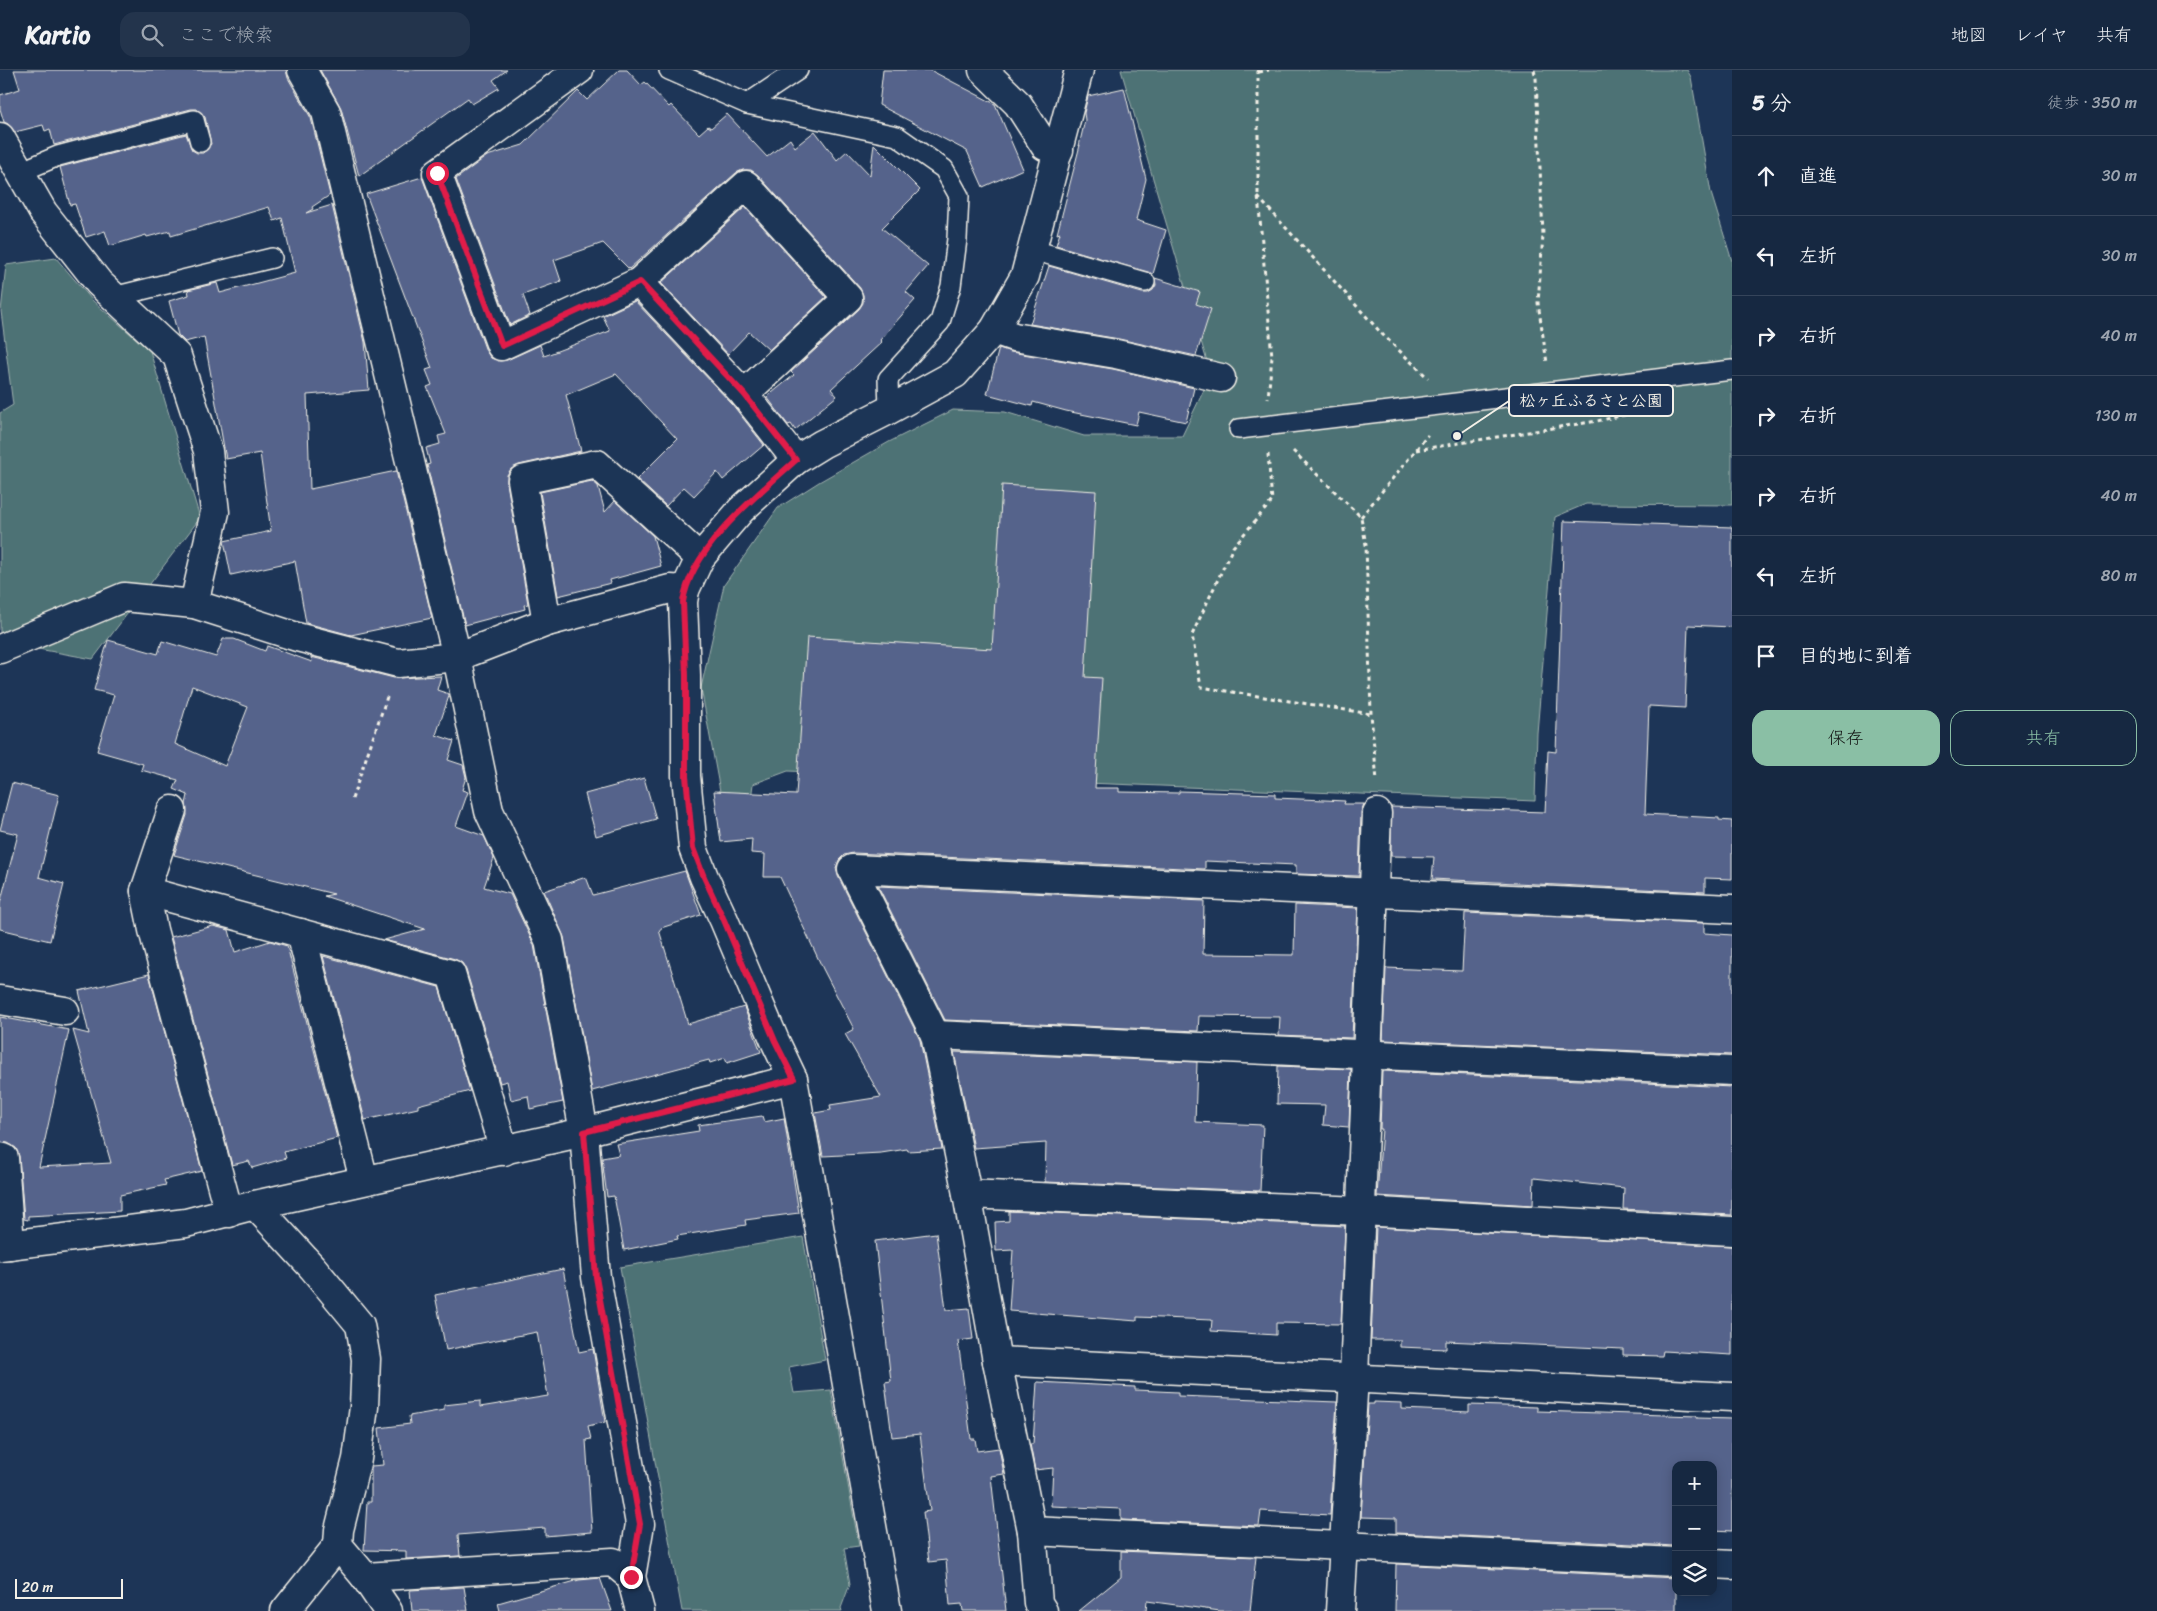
<!DOCTYPE html>
<html lang="ja">
<meta charset="utf-8">
<style>
body{margin:0;font-family:Sriracha,"Klee One",sans-serif;background:#23344c;color:#f1f3f6}
.controls{position:absolute;right:15px;bottom:15px;display:grid;overflow:hidden;border-radius:10px;box-shadow:0 2px 12px #0003}
.controls button{width:45px;height:45px;display:grid;place-items:center;padding:0;border:0;border-bottom:1px solid #35445a;background:#162841;color:#f1f3f6;font:25px sans-serif}
.scale{position:absolute;left:15px;bottom:12px;width:108px;box-sizing:border-box;padding-left:5px;border:2px solid #f4f1e8;border-top:0;font-size:14px;line-height:18px;white-space:nowrap;color:#f4f1e8;-webkit-text-stroke:4px #1d3557;paint-order:stroke}
.stop{position:absolute;width:15px;height:15px;margin:-11px;border:4px solid #e11d48;border-radius:50%;background:#fff}
.stop.end{background:#e11d48;border-color:#fff;box-shadow:0 1px 5px #0008}
.list{margin:0;padding:0;list-style:none}
h2{display:flex;justify-content:space-between;align-items:center;height:65px;margin:0;padding:0 20px;font-size:21px}
h2 small{font-size:16px;font-weight:400;color:#9ea6b1}
.list li{display:grid;grid-template-columns:32px 1fr auto;gap:15px;align-items:center;box-sizing:border-box;height:80px;padding:0 20px;border-top:1px solid #35445a}
.list b{display:block;font-size:19px;white-space:nowrap}
.list em{font-size:16px;font-style:normal;color:#9ea6b1}
.actions{display:flex;gap:10px;padding:15px 20px}
.actions a{flex:1;padding:11px 0;border:1px solid #8abfa5;border-radius:15px;text-align:center;font-size:18px;color:#8abfa5}
.actions .main{background:#8abfa5;color:#111}
.icon{flex:none;width:28px;height:28px;fill:none;stroke:currentColor;stroke-width:2;stroke-linecap:round;stroke-linejoin:round}
.map{position:relative;flex:none;width:1732px;height:1541px;overflow:hidden}
header{display:flex;align-items:center;gap:30px;box-sizing:border-box;height:70px;padding:0 25px;background:#162841;border-bottom:1px solid #35445a}
header strong{font-size:24px}
nav{display:flex;gap:28px;margin-inline-start:auto;font-size:18px}
.search{width:350px;height:45px;background:#23344c;display:flex;align-items:center;gap:12px;box-sizing:border-box;padding:0 18px;border-radius:15px;color:#9ea6b1;font-size:19px}
main{display:flex}
aside{flex:1;background:#162841}
.map>svg:first-child{display:block}
.green{fill:#4d7274;stroke:#a0b2ae}
.building{fill:#55648b;stroke:#f4f1e8;fill-rule:evenodd}
.lines{fill:none;stroke-linecap:round;stroke-linejoin:round}
.lane-casing{stroke:#f4f1e8;stroke-width:22}
.street-casing{stroke:#f4f1e8;stroke-width:31}
.path{stroke:#f4f1e8;stroke-width:3;stroke-dasharray:4 4;stroke-linecap:butt}
.lane{stroke:#1d3557;stroke-width:19}
.street{stroke:#1d3557;stroke-width:28}
.route{stroke:#e11d48;stroke-width:6}
.leader{fill:none;stroke:#f4f1e8;stroke-width:2}
.callout-dot{fill:#f4f1e8;stroke:#1d3557;stroke-width:2}
.callout{fill:#1d3557;stroke:#f4f1e8;stroke-width:2}
.callout-label{font-size:16px;text-anchor:middle;font-weight:bold;fill:#f4f1e8}
</style>
<header>
<strong>Kartio</strong>
<div class="search"><svg class="icon" aria-label="search" viewBox="0 0 24 24"><circle cx="10" cy="10" r="6"/><path d="M15 15l6 6"/></svg>ここで検索</div>
<nav><a>地図</a><a>レイヤ</a><a>共有</a></nav>
</header>
<main>
<div class="map">
<svg width="1732" height="1541" viewBox="0 0 1732 1541">
<rect width="100%" height="100%" fill="#1d3557"/>
<filter id="ink" filterUnits="userSpaceOnUse"><feTurbulence type="fractalNoise" baseFrequency=".02" numOctaves="2"/><feDisplacementMap in="SourceGraphic" scale="10" xChannelSelector="R" yChannelSelector="G"/><feConvolveMatrix kernelMatrix="1 2 1 2 8 2 1 2 1" color-interpolation-filters="sRGB"/></filter>
<g filter="url(#ink)">
<g class="green">
<polygon points="1121,0 1687,0 1691,7 1711,123 1732,191 1732,435 1586,434 1555,447 1537,663 1535,731 788,701 753,714 751,729 722,732 701,618 724,515 778,438 819,412 889,372 953,340 1005,342 1084,366 1182,366 1211,305"/>
<polygon points="56,188 93,231 150,281 200,448 93,589 0,572 0,343 13,335 1,241 6,195"/>
<polygon points="803,1167 825,1290 789,1297 794,1323 831,1320 859,1476 844,1478 850,1514 841,1538 842,1541 682,1541 620,1197"/>
</g>
<g class="building">
<polygon points="14,0 286,0 288,8 311,48 330,125 312,137 313,139 306,143 332,135 365,272 369,320 307,325 310,419 396,401 432,548 351,565 306,553 295,491 231,505 224,471 271,461 260,383 226,389 204,267 185,272 178,265 169,231 189,225 188,220 217,213 220,223 295,203 282,148 274,151 269,137 171,166 170,161 147,167 146,165 110,176 105,161 86,167 75,134 70,135 60,97 186,64 192,80 197,83 203,83 211,74 205,47 197,39 191,39 54,75 50,59 45,61 43,55 15,62 8,54 4,52 0,39 0,25 20,19"/>
<polygon points="320,0 507,0 493,10 499,18 472,34 468,28 359,106 341,38"/>
<polygon points="619,0 627,0 641,15 645,12 669,37 671,35 699,64 708,56 711,58 727,44 767,87 790,69 795,77 815,61 837,90 847,81 870,105 874,74 920,120 882,158 928,196 906,222 915,230 880,270 882,272 831,319 837,326 795,360 791,354 788,355 767,327 794,305 791,302 859,239 863,233 863,225 860,218 758,105 751,100 743,100 736,103 629,199 603,173 554,190 561,211 523,225 530,245 510,255 456,109 487,86 523,75 578,21 587,30"/>
<polygon points="883,0 930,0 995,34 1023,99 983,117 967,81 879,35"/>
<polygon points="1124,18 1146,109 1136,150 1166,160 1153,204 1056,175 1060,163 1057,164 1080,75 1079,76 1085,50 1084,43 1088,26"/>
<polygon points="422,107 486,281 491,288 499,291 507,290 540,275 544,286 610,261 603,246 635,231 732,334 764,375 723,410 717,402 694,426 684,417 666,436 637,409 677,369 616,304 566,325 581,381 519,395 511,399 507,405 507,413 528,534 524,535 525,539 465,555 427,395 430,394 426,378 440,374 438,366 446,364 427,317 432,315 426,300 432,298 366,124"/>
<polygon points="745,137 826,227 769,280 749,262 728,284 661,213"/>
<polygon points="1049,196 1142,223 1148,223 1153,220 1156,215 1155,208 1200,222 1196,234 1211,239 1196,286 1119,269 1030,254"/>
<polygon points="999,278 1011,282 1113,299 1194,318 1186,352 1139,342 1136,355 1066,341 1033,332 1032,336 987,324"/>
<polygon points="592,411 598,416 605,442 615,431 653,466 661,496 610,510 611,513 558,526 540,422"/>
<polygon points="1002,415 1096,421 1085,607 1102,608 1095,718 1119,718 1119,722 1179,723 1179,721 1275,724 1275,728 1325,730 1345,731 1344,734 1364,734 1361,742 1359,806 1296,804 1296,795 1205,791 1205,799 853,783 844,785 839,790 836,798 838,806 920,970 942,1079 908,1081 907,1079 881,1083 823,1086 815,1043 831,1040 830,1035 881,1027 845,964 854,959 823,899 780,807 764,807 765,784 751,783 752,769 721,772 714,721 796,725 807,567 992,579"/>
<polygon points="1564,451 1732,457 1732,557 1688,555 1685,638 1649,636 1645,744 1719,748 1719,750 1732,751 1732,809 1705,808 1705,822 1432,809 1434,787 1391,786 1391,737 1545,742 1548,681 1556,682"/>
<path d="M223,569h11l31,12 2,-5 45,16 -1,-5 83,21 47,-2 -4,14 12,4v2l-13,39 18,6 -6,19 15,5 3,12 -4,13 6,2 -12,34 28,10 10,22 -10,29 26,7 24,51 29,157 -33,7 -2,-13 -17,4 -4,-19 -7,2 -34,-113 -4,-7 -7,-4 -71,-19 41,-11 -101,-33 10,-2 -160,-39 13,-40 -1,-11 2,-9 -14,-6 4,-9 -37,-10 2,-6 -46,-13 17,-56 -20,-5 14,-50 50,14 4,-13 54,16zM192,616l56,21 -23,59 -50,-22z"/>
<polygon points="644,708 656,749 596,766 585,724"/>
<polygon points="12,713 59,725 39,807 64,814 50,871 0,859 0,834 18,764 0,760"/>
<polygon points="685,801 701,845 661,858 661,860 659,860 688,954 744,937 761,982 727,993 725,988 710,993 709,990 592,1021 564,867 544,821 586,807 593,825"/>
<polygon points="878,816 1204,831 1203,884 1294,885 1295,835 1358,838 1352,968 1279,965 1280,947 1199,946 1198,961 945,950"/>
<polygon points="1465,843 1704,853 1704,863 1732,865 1732,985 1383,970 1386,898 1462,901"/>
<polygon points="213,856 229,860 235,882 270,871 287,876 337,1068 284,1082 286,1088 252,1098 249,1091 232,1095 171,867"/>
<polygon points="323,886 439,917 470,1021 418,1035 418,1038 365,1050"/>
<polygon points="149,904 202,1101 164,1110 166,1115 120,1125 120,1141 28,1146 28,1150 24,1149 19,1086 16,1078 8,1073 0,1072 0,947 69,960 39,1097 111,1093 73,960 89,964 79,921"/>
<polygon points="954,982 1197,992 1195,1052 1263,1055 1260,1121 1045,1112 1046,1073 974,1078"/>
<polygon points="1278,996 1351,999 1349,1057 1323,1055 1325,1035 1277,1034"/>
<polygon points="1382,1001 1732,1017 1732,1145 1623,1139 1624,1118 1534,1108 1533,1135 1377,1126 1382,1059 1380,1059"/>
<polygon points="762,1046 764,1052 784,1048 799,1143 745,1150 746,1155 677,1166 678,1169 624,1180 614,1126 607,1127 602,1088 619,1085 616,1074 699,1061 698,1055"/>
<polygon points="1009,1141 1345,1156 1341,1254 1276,1253 1276,1265 1211,1261 1212,1250 1137,1247 1137,1251 1009,1241 1013,1180 996,1181 995,1152 1009,1151"/>
<polygon points="1376,1157 1732,1176 1732,1285 1663,1281 1662,1286 1623,1285 1623,1279 1446,1271 1446,1279 1400,1277 1400,1270 1371,1270"/>
<polygon points="936,1163 946,1240 969,1238 973,1269 958,1271 971,1369 975,1369 977,1381 999,1378 1004,1404 991,1406 1006,1541 963,1541 962,1534 950,1535 946,1490 929,1492 923,1442 930,1441 920,1364 892,1367 885,1312 891,1311 875,1171"/>
<polygon points="563,1199 579,1282 593,1279 605,1352 588,1356 591,1369 586,1370 592,1462 545,1466 545,1458 458,1465 460,1486 406,1489 406,1481 364,1480 367,1432 371,1432 371,1396 383,1395 379,1358 410,1354 409,1346 444,1340 444,1335 480,1331 480,1337 548,1326 537,1262 446,1280 435,1225"/>
<polygon points="1037,1312 1135,1317 1135,1320 1178,1322 1178,1326 1337,1332 1330,1445 1261,1441 1259,1456 1121,1450 1121,1439 1051,1436 1053,1398 1035,1400 1030,1374 1033,1374"/>
<polygon points="1374,1332 1402,1333 1402,1339 1469,1342 1469,1335 1537,1337 1537,1341 1697,1346 1697,1348 1732,1349 1732,1461 1713,1460 1713,1395 1676,1395 1676,1476 1396,1463 1396,1448 1361,1447 1368,1334 1374,1334"/>
<polygon points="1121,1481 1256,1487 1250,1541 1220,1541 1147,1531 1146,1541 1079,1541 1121,1507"/>
<polygon points="1396,1494 1676,1508 1676,1541 1395,1541"/>
<polygon points="600,1508 612,1541 500,1541 498,1533 579,1510"/>
<polygon points="464,1517 468,1541 412,1541 410,1520"/>
</g>
<g class="lines">
<defs>
<g id="lane">
<polyline points="669,0 747,34 897,66 944,99 959,126 957,169 951,216 940,252 888,309 889,340"/>
<polyline points="747,34 798,0"/>
<polyline points="20,102 58,86 194,50 200,72"/>
<polyline points="1033,180 1145,212"/>
<polyline points="113,227 272,188"/>
<polyline points="1239,359 1732,300"/>
</g>
<g id="street">
<polyline points="302,0 326,42 457,587 489,741 549,870 584,1062 596,1207 640,1454 631,1507"/>
<polyline points="579,0 437,103 501,276 639,212 746,115 848,228 744,324"/>
<polyline points="983,0 1018,34 1045,76 1059,80"/>
<polyline points="0,67 43,142 99,213 177,286 208,381 215,442 194,534"/>
<polyline points="639,212 744,324 796,390"/>
<polyline points="994,260 1014,267 1116,284 1221,308"/>
<polyline points="547,552 522,410 597,394 700,488"/>
<polyline points="0,579 124,527 194,534 297,567 398,593 457,587 547,552 670,519 685,520"/>
<polyline points="172,740 145,821 153,860 229,1143"/>
<polyline points="145,821 451,904 504,1081"/>
<polyline points="301,863 364,1110"/>
<polyline points="0,930 65,941"/>
<polyline points="935,965 1732,1001"/>
<polyline points="0,1087 4,1088 10,1175"/>
<polyline points="967,1124 1361,1141 1732,1161"/>
<polyline points="255,1135 313,1198 360,1255 366,1289 364,1337 357,1389 339,1460 338,1475 365,1507 388,1541"/>
<polyline points="0,1176 186,1153 255,1135 584,1062 793,1009"/>
<polyline points="997,1291 1732,1327"/>
<polyline points="1032,1461 1676,1492"/>
<polyline points="1713,1494 1732,1495"/>
<polyline points="365,1507 613,1492 631,1507 640,1541"/>
<polyline points="285,1541 338,1475"/>
<polyline points="887,1541 793,1009 775,971 724,850 704,807 693,778 686,706 686,605 683,532 685,520 700,488 741,440 796,390 822,374 889,340 955,304 994,260 1025,206 1079,0"/>
<polyline points="1043,1541 1038,1533 1032,1461 997,1291 967,1124 935,965 852,799 1732,839"/>
<polyline points="1340,1541 1354,1307 1377,743"/>
</g>
</defs>
<use href="#lane" class="lane-casing"/>
<use href="#street" class="street-casing"/>
<g class="path">
<polyline points="1258,0 1258,126 1272,287 1268,328"/>
<polyline points="1534,0 1536,8 1543,165 1538,233 1547,293"/>
<polyline points="1259,2 1269,0"/>
<polyline points="1258,127 1383,265 1428,308"/>
<polyline points="1416,380 1597,351 1638,342"/>
<polyline points="1293,381 1361,447 1366,475 1371,644 1377,711"/>
<polyline points="1268,384 1272,431 1233,477 1192,565 1201,617 1371,644"/>
<polyline points="1361,447 1428,365"/>
<polyline points="352,729 388,624"/>
</g>
<use href="#lane" class="lane"/>
<use href="#street" class="street"/>
</g>
</g>
<g class="lines" filter="url(#ink)">
<path class="route" d="M437,103l65,173 138,-64 104,112 52,66c-38,34 -106,89 -113,142l3,73v101l7,72 11,29 20,43 51,121 19,38 -210,53 12,145 44,247 -9,53"/>
</g>
<path class="leader" d="M1457 366L1509 331"/>
<circle class="callout-dot" cx="1457" cy="366" r="5"/>
<rect class="callout" x="1509" y="315" width="164" height="31" rx="5"/>
<g class="callout-label">
<text x="1591" y="336">松ヶ丘ふるさと公園</text>
</g>
</svg>
<div class="controls">
<button>+</button>
<button>−</button>
<button><svg class="icon" aria-label="layers" viewBox="0 0 24 24"><path d="M12 4l9 5-9 5-9-5zM3 14l9 5 9-5"/></svg></button>
</div>
<div class="scale">20 m</div>
<div class="stop" style="left:437px;top:103px"></div>
<div class="stop end" style="left:631px;top:1507px"></div>
</div>
<aside>
<h2>5 分<small>徒歩 · 350 m</small></h2>
<ul class="list">
<li><svg class="icon" aria-label="ahead" viewBox="0 0 24 24"><path d="M12 20V5M6 11l6-6 6 6"/></svg><div><b>直進</b></div><em>30 m</em></li>
<li><svg class="icon" aria-label="left" viewBox="0 0 24 24"><path d="M17 20v-9H6M10 6l-5 5 5 5"/></svg><div><b>左折</b></div><em>30 m</em></li>
<li><svg class="icon" aria-label="right" viewBox="0 0 24 24"><path d="M7 20v-9h11M14 6l5 5-5 5"/></svg><div><b>右折</b></div><em>40 m</em></li>
<li><svg class="icon" aria-label="right" viewBox="0 0 24 24"><path d="M7 20v-9h11M14 6l5 5-5 5"/></svg><div><b>右折</b></div><em>130 m</em></li>
<li><svg class="icon" aria-label="right" viewBox="0 0 24 24"><path d="M7 20v-9h11M14 6l5 5-5 5"/></svg><div><b>右折</b></div><em>40 m</em></li>
<li><svg class="icon" aria-label="left" viewBox="0 0 24 24"><path d="M17 20v-9H6M10 6l-5 5 5 5"/></svg><div><b>左折</b></div><em>80 m</em></li>
<li><svg class="icon" aria-label="arrive" viewBox="0 0 24 24"><path d="M6 21V4h12l-3 4 3 4H6"/></svg><div><b>目的地に到着</b></div></li>
</ul>
<div class="actions"><a class="main">保存</a><a>共有</a></div>
</aside>
</main>
